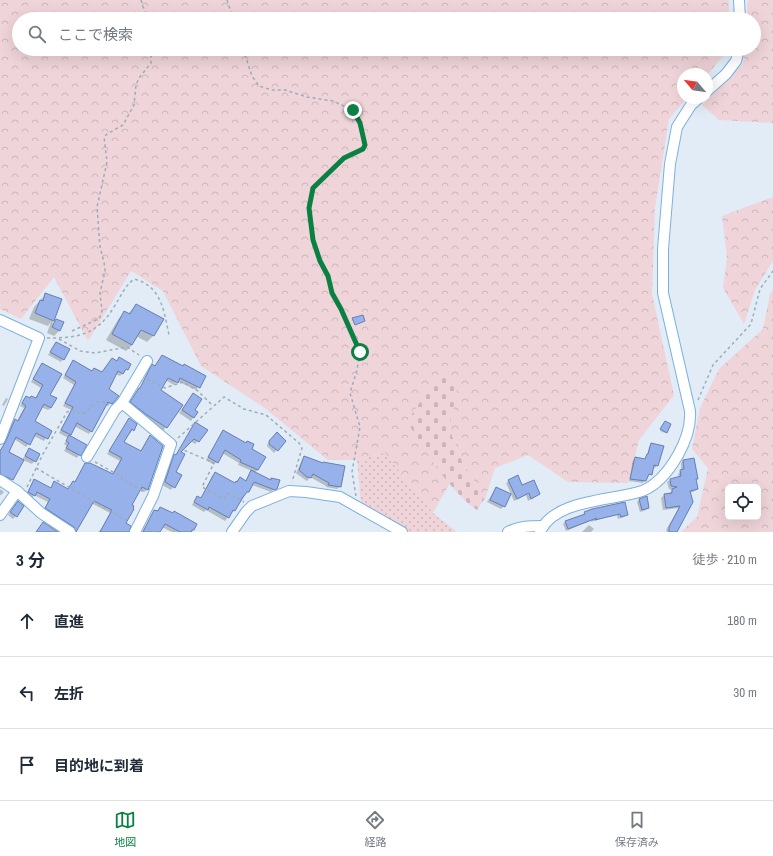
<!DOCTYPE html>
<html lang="ja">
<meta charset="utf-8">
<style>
body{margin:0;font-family:"Archivo Narrow","Noto Sans JP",sans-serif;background:#f6f6f7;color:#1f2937}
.controls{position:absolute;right:12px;bottom:12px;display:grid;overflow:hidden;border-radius:6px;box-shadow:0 4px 16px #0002}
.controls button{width:36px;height:36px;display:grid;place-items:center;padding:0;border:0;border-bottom:1px solid #e0e1e3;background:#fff;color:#1f2937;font:20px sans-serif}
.compass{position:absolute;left:677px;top:68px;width:36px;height:36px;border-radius:50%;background:#fff;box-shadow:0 4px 16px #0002;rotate:299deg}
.stop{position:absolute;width:12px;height:12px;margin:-9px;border:3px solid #0b8043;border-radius:50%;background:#fff}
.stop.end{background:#0b8043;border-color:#fff;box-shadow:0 1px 4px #0008}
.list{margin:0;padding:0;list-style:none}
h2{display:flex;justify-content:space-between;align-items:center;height:52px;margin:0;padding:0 16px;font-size:17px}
h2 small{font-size:13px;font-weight:400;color:#747a83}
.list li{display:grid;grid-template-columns:26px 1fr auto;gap:12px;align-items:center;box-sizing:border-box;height:72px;padding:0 16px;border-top:1px solid #e0e1e3}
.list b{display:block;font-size:15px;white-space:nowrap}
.list em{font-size:13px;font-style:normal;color:#747a83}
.icon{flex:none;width:22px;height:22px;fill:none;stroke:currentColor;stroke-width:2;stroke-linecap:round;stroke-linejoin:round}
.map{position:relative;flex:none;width:773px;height:532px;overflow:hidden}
.search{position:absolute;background:#fff;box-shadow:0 4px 16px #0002;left:12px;right:12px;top:12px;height:44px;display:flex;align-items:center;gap:10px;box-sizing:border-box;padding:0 14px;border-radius:22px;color:#747a83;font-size:15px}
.sheet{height:268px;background:#fff}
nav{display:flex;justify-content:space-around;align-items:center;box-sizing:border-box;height:56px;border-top:1px solid #e0e1e3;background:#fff;font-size:11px;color:#747a83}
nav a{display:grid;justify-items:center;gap:2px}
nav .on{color:#0b8043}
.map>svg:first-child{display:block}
.green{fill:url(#green-dots)}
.forest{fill:url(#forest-crowns);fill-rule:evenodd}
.cemetery{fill:url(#cemetery-stones)}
.shadow{fill:#0003}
.building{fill:#97b1ea;stroke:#667eb4}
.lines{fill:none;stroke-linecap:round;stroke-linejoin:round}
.minor-casing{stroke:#7bb0dd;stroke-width:12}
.path{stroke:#9dacb9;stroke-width:1.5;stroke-dasharray:3 3;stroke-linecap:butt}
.minor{stroke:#fff;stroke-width:10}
.route{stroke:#0b8043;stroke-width:5}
</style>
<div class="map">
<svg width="773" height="532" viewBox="0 0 773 532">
<defs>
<pattern id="green-dots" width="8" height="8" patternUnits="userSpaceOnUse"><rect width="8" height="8" fill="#efd4d9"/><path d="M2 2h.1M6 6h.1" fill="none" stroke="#ccb6bb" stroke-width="1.8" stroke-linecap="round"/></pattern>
<pattern id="forest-crowns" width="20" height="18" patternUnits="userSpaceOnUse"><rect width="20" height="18" fill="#efd4d9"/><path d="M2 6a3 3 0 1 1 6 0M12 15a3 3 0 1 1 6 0" fill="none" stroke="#ccb6bb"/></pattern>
<pattern id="cemetery-stones" width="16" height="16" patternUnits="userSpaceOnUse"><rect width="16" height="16" fill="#efd4d9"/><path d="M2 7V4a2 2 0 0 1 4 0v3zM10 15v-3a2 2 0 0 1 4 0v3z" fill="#ccb6bb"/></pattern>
</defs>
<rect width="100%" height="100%" fill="#e1ecf6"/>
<polygon class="green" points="385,453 433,513 457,532 408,532 361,504 357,460"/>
<g class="forest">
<polygon points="0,0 729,0 729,19 19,19 19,49 725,49 724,55 707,75 683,74 683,98 687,98 669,119 655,208 652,294 674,395 639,440 628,483 568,482 528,455 495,468 485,498 463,464 449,428 457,391 407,422 435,464 450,483 433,513 385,453 357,460 328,460 266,409 201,366 163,291 131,271 88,341 54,277 21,319 0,309"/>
<polygon points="748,0 773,0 773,123 719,120 702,105 743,64 744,49 754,49 754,19 747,19"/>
<polygon points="773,197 773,261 755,290 744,324 723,288 727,257 722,216"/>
<path d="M773,290v242h-92l16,-15 11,-49 -16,-19 8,-41 19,-39 44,-40 7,-35zM728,487h30v30h-30z"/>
</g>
<path class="cemetery" d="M449,372l8,19 -8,37 14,36 22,34 -8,12c-28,-19 -51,-59 -70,-88l25,-38z"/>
<g class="shadow">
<polygon points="46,294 61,300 52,324 56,320 60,330 54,336 47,333 51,322 48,326 29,319 34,307"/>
<polygon points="136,305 162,319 153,336 147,342 136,336 132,345 126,351 106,340 119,318 125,312 128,314"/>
<polygon points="56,343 63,359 61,362 48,355"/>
<polygon points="162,356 205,376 196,390 177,381 174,385 165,380 160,390 181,405 163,431 144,418 128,405"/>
<polygon points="119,359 121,368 126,370 120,376 116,374 107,389 117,396 108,406 106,405 89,434 74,426 69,436 85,445 77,458 64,451 67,446 64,444 68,438 59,433 71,410 63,406 74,385 63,378 73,362 91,372 102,373"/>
<polygon points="42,364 51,408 48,410 41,407 33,421 51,431 44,441 34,436 26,447 14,439 8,452 22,460 29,449 39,454 32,464 23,460 9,483 0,477 0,450 4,445 12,423 15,420 17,421 24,408 20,406 23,400 26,397 30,399 35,399 41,388 31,382"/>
<polygon points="193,394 194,410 197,412 191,421 179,413"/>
<polygon points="6,398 8,399 4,406 2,405"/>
<polygon points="127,422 136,425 133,430 130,433 129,432 122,442 140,452 150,436 162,446 147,490 144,492 139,490 131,506 125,523 127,532 98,532 101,529 110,513 91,503 76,532 72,532 43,511 48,502 34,495 32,498 25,495 35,481 50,489 54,483 68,490 74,483 86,464 112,475 120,461 107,454"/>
<polygon points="195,423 207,431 195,444 190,441 179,452 175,472 181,475 171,490 162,485 172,458 176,456"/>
<polygon points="664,423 666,432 665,433 660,431"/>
<polygon points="223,432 250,450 258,470 254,473 270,480 272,479 276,488 271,492 252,485 235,510 232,513 231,513 225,521 206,510 204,512 192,505 197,497 201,499 212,476 215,473 234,484 240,478 245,481 252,471 238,465 239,463 222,453 214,465 206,460"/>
<polygon points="277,434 285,441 274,453 267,446 267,445"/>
<polygon points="651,444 657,465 655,468 653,467 651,474 647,476 643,483 629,481 633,460 636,458 644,460 647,455 649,447"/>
<polygon points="304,457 340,486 337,489 326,487 326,486 310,477 307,481 304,479 296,473 302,460"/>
<polygon points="683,460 697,478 695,480 697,489 695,491 690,493 676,532 667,532 666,530 679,508 663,510 661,498 664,495 670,494 669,493 673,490 669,489 667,482 670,480 679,478 678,474 681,471 681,463"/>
<polygon points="509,481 522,487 539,494 528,501 526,495 514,501 506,483"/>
<polygon points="496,488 504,506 501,509 487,502"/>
<polygon points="0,489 4,492 1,495 0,495"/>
<polygon points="640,499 648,508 646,510 640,512 637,502"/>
<polygon points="15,505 16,516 13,519 8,515"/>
<polygon points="622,506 627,514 624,517 618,519 617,515"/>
<polygon points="160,508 196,525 192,532 172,532 162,527 159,532 142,532 152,514"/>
<polygon points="585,513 603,517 600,519 591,522 592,520 566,531 563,524 565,522 583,516"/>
<polygon points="589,525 594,529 591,532 582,532"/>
</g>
<g class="building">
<polygon points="45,293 62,299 54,321 35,313 40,300 43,301"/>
<polygon points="136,304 164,319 154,336 141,330 132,345 112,334 124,311 130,314"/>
<polygon points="363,315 365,321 355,325 352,318"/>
<polygon points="56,319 64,322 60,331 52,327"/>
<polygon points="56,342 70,349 64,360 50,352"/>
<polygon points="162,355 183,366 184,364 206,376 200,388 180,378 178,383 168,378 161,390 183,405 167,428 147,415 130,402 139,388 140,388 152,364 155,366"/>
<polygon points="119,357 131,364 128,370 126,369 123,374 118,371 109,389 119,396 112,404 108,402 92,432 77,423 71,435 61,430 73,407 65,403 76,382 65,375 73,360 92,371 94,368 102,372 112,358 117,361"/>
<polygon points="42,363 62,374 50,395 57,398 51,408 44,404 35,421 52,431 48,439 36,433 30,445 16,437 9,452 24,460 13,480 0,474 0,451 6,441 15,419 18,421 26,406 22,403 26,396 30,398 31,396 36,398 43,385 33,379"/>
<polygon points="193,393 202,399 195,410 198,412 194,418 182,410"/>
<polygon points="129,418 137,424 134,431 132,429 124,442 141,451 150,435 163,446 148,490 142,487 132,505 134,506 133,508 134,509 126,523 131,526 129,532 100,532 112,510 94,501 76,532 74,527 45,508 50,499 37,492 35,496 28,492 34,479 51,488 54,481 68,489 73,481 75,482 85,463 90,463 113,474 122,458 109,451"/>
<polygon points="665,421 671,424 667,433 660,429"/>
<polygon points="195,422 208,430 199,442 194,439 181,452 185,454 176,472 182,475 175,488 165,482 174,454 176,455"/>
<polygon points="223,430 246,443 247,441 254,444 252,449 266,457 258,470 240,462 241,460 225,450 218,463 208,457"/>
<polygon points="277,432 286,441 278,451 269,444 269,441"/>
<polygon points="69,435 87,445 81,456 66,448 69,443 66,441"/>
<polygon points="651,443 664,446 658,466 654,465 652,475 649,474 646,481 630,479 635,457 645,459 647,454 648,454"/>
<polygon points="29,448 40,454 36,462 25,456"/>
<polygon points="304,456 323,463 323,462 345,466 341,487 328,485 329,483 313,474 311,478 307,477 299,470"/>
<polygon points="694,458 698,479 696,479 698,489 690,491 693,502 677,532 669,532 669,527 680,506 666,508 664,494 672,493 672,489 677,487 671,486 670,479 681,476 680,470 684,469 683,460"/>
<polygon points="251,470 271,480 271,478 280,480 277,489 275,490 254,482 249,492 247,492 243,497 235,511 233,510 229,518 209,507 208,510 194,502 197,496 201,498 215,472 235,483 236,481 237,482 240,477 246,481"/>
<polygon points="518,475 522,485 534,480 540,494 531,499 529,493 517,499 508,480"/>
<polygon points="496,487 511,494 505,507 490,500"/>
<polygon points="647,496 649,508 642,510 639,499"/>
<polygon points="18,501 24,506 17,517 10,512"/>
<polygon points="625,502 628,515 621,517 620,514 595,520 597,518 568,529 565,521 585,514 584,512 592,509"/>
<polygon points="160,507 173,513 174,511 197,524 194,530 192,530 191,532 180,532 165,524 160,532 143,532 154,510 158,511"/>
<polygon points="43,522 58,532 36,532"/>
</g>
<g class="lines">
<defs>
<g id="minor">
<polyline points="739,0 740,19"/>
<polyline points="707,91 726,74 736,61 739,49"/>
<polyline points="0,320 39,338 0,439"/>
<polyline points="87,457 115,410 122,403"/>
<polyline points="0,480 17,491 41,513 70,532"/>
<polyline points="0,515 17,491"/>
<polyline points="135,532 153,496 171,444 122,403 147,361"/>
<polyline points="232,532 246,512 252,506 289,491 306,492 340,497 402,532"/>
<path d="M508,532c11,-6 23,-6 35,-6"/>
<path d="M540,532c14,-33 73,-31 102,-41 16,-6 28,-22 36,-36 8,-14 13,-29 12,-44l-27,-118v-44l7,-85 7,-37 14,-22 8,-7"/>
</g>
</defs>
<use href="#minor" class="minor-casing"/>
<g class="path">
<polyline points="141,0 147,19"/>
<polyline points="227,0 233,19"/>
<polyline points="243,49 252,76 259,86 272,90 285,90 307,97 333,101 353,110 360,123 365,145 363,149 344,158 313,188 309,208 313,240 320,261 328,276 332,293 341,309 360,351 357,370 350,393 360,427 352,472 356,496"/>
<polyline points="72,331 96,320 100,317 102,311 100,293 105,271 104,262 100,247 97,207 107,162 104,137 107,134 123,125 134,105 136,85 139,78 151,63 151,49"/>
<path d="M47,338c31,0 50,-3 67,-31 7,-11 10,-20 20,-28 28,7 30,33 35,56"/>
<polyline points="59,339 80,351 95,353 127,347 139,355"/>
<polyline points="147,379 165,388 183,382 198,391 213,406"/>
<polyline points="698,400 713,365 751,324 760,289 773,271"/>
<polyline points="178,438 224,397 244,409 266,415 299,443 302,448 292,482"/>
<polyline points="179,448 214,463 202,487 224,499 228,493 244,502"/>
<polyline points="95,462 122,477 122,479 144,492"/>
<polyline points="36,468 129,522"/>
<polyline points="27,487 43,454 67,412 72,410 83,414 97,402 102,401 108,405"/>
<polyline points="148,528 155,532"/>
<polyline points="174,532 175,532"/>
</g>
<use href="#minor" class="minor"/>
</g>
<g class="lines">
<polyline class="route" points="353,110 360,123 365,145 363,149 344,158 313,188 309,208 313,240 320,261 328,276 332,293 341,309 360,352"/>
</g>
</svg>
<div class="controls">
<button><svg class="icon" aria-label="locate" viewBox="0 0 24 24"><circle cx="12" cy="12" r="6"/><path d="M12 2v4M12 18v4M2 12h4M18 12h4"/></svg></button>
</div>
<svg class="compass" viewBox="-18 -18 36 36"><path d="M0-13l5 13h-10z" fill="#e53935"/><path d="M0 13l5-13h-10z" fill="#747a83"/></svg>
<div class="stop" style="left:360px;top:352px"></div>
<div class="stop end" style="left:353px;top:110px"></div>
<div class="search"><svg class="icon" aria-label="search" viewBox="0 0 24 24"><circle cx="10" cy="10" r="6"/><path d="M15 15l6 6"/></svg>ここで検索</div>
</div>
<section class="sheet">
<h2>3 分<small>徒歩 · 210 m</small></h2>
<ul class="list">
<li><svg class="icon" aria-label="ahead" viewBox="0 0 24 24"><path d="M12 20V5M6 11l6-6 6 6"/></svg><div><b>直進</b></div><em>180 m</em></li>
<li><svg class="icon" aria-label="left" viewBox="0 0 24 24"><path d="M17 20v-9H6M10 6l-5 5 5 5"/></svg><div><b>左折</b></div><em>30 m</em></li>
<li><svg class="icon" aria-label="arrive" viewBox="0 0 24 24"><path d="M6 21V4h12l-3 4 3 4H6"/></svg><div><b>目的地に到着</b></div></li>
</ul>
</section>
<nav>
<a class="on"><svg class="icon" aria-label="map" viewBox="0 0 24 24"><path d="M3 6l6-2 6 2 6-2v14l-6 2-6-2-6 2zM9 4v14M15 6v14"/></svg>地図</a>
<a><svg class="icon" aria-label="directions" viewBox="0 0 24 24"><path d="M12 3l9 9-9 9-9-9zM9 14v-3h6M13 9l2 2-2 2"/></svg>経路</a>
<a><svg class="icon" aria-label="saved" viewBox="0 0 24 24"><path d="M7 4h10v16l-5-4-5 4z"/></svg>保存済み</a>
</nav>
